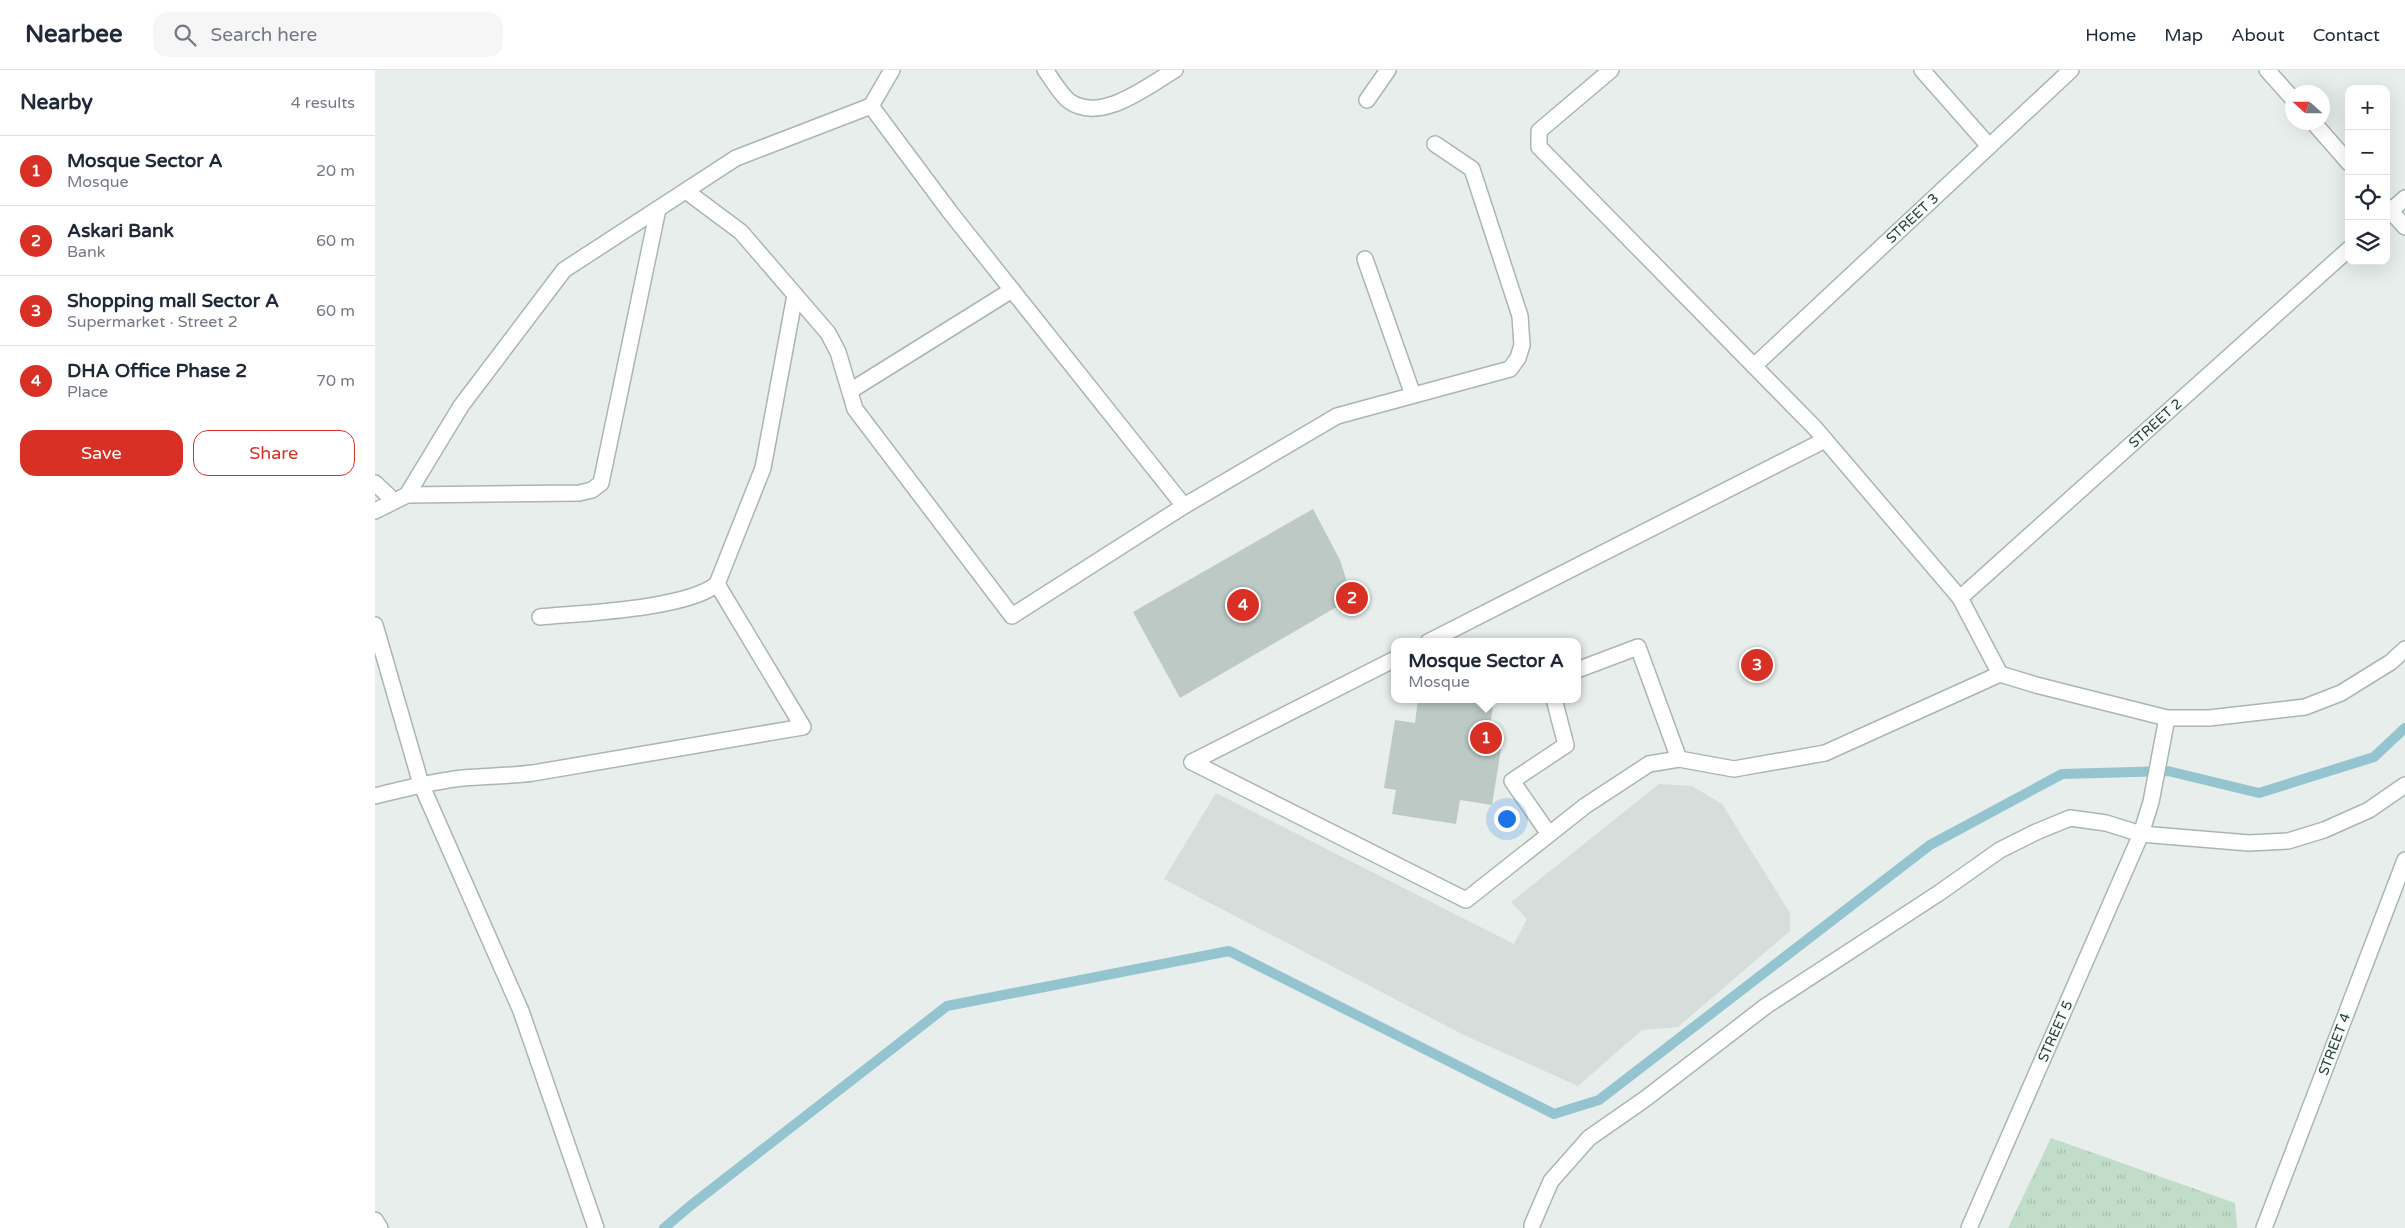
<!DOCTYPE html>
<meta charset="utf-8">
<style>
body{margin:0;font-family:"Varela Round",sans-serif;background:#f6f6f7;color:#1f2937}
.controls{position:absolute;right:15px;top:15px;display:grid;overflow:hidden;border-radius:10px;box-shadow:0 5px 20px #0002}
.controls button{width:45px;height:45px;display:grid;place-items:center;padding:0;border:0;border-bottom:1px solid #e0e1e3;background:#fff;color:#1f2937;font:25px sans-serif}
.compass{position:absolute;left:1910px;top:15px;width:45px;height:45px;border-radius:50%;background:#fff;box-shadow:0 5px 20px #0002;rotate:291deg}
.you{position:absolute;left:1131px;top:748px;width:18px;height:18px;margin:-12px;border:4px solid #fff;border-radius:50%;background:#1a73e8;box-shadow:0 0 0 8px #1a73e833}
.badge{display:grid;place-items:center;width:32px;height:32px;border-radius:50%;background:#d93025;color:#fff;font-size:16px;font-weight:700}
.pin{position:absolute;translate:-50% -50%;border:2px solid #fff;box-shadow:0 1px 5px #0006}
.popup{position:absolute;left:1016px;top:568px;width:190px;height:65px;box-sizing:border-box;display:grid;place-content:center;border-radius:10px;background:#fff;filter:drop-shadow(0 1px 4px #0005);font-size:16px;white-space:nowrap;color:#747a83}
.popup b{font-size:19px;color:#1f2937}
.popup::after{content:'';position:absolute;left:50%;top:100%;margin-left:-10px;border:10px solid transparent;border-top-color:#fff}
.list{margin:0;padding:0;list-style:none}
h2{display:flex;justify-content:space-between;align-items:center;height:65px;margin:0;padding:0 20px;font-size:21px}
h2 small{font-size:16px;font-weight:400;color:#747a83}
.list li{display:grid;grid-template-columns:32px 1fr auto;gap:15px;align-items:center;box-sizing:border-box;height:70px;padding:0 20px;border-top:1px solid #e0e1e3}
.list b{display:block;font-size:19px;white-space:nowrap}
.list p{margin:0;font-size:16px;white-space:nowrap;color:#747a83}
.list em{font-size:16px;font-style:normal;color:#747a83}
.actions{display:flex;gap:10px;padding:15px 20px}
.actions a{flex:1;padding:11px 0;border:1px solid #d93025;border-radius:15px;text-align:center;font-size:18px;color:#d93025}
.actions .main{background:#d93025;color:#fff}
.icon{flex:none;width:28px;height:28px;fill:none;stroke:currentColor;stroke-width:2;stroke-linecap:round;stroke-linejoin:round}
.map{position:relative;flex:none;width:2030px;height:1158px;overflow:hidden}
header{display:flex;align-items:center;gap:30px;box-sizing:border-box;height:70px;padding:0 25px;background:#fff;border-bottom:1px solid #e0e1e3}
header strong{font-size:24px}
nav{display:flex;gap:28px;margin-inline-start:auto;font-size:18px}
.search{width:350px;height:45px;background:#f6f6f7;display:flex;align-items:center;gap:12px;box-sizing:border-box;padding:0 18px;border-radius:15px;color:#747a83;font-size:19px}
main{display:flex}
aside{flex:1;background:#fff}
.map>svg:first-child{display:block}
.built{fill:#d5deda}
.grass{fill:url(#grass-tufts)}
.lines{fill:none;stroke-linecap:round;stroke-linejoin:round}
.stream{stroke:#93c4cf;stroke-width:10}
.building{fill:#bcc9c4}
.service-casing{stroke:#a9b6b2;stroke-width:18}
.minor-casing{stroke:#a9b6b2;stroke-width:18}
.service{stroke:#fff;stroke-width:15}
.minor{stroke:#fff;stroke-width:15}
.labels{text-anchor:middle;stroke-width:4;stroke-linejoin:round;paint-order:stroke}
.street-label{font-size:14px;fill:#264039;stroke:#f7fbf9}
</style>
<header>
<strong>Nearbee</strong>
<div class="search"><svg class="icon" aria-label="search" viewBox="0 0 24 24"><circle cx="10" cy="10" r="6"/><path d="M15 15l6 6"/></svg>Search here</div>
<nav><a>Home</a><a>Map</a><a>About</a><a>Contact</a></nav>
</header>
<main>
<aside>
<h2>Nearby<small>4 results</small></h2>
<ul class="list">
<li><span class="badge">1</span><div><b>Mosque Sector A</b><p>Mosque</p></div><em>20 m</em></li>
<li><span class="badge">2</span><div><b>Askari Bank</b><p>Bank</p></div><em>60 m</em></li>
<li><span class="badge">3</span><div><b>Shopping mall Sector A</b><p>Supermarket · Street 2</p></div><em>60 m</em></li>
<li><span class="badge">4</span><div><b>DHA Office Phase 2</b><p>Place</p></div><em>70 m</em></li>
</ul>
<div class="actions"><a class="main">Save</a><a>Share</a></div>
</aside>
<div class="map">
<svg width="2030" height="1158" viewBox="0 0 2030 1158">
<defs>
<pattern id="grass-tufts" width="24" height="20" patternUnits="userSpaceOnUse" patternTransform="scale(1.25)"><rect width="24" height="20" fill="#c1ddca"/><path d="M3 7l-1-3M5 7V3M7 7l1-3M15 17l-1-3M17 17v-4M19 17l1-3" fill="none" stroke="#a6bfae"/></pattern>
</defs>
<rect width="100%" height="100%" fill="#e7eeeb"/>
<polygon class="built" points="1284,714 1317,716 1347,734 1415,843 1415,861 1303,957 1267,960 1203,1016 1089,965 789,809 841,723 1139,874 1152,849 1136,832"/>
<polygon class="grass" points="1676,1068 1860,1133 1862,1158 1633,1158"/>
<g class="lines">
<polyline class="stream" points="289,1158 315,1136 572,936 854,881 1179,1044 1224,1030 1555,775 1687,704 1793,701 1884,723 1999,687 2030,658"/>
</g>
<g class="building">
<polygon points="938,439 965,490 977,528 805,628 758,542"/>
<polygon points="1043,629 1119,629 1112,677 1126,679 1117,735 1085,730 1081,754 1017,744 1021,720 1009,718 1020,650 1040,653"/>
</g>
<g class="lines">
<defs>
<g id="service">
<polyline points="1202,600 1263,577 1304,689"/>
<polyline points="1174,764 1137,711 1191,675 1179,629"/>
</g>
<g id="minor">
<polyline points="517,0 496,36 575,142 809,436"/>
<path d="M670,0c7,9 15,24 24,31 32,23 78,-15 106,-31"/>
<polyline points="1236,0 1164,61 1164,77 1440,358 1585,528 1625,604"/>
<polyline points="1547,0 1614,76"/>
<polyline points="1892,0 1918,29"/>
<polyline points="992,30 1013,0"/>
<polyline points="1938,52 1974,93"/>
<polyline points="311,121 366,162 453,263 463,282 480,339 637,546 809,436 962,346 1135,299 1143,288 1147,275 1145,246 1097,99 1060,74"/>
<polyline points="2011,136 2030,157"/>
<polyline points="2011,145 2030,128"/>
<polyline points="990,189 1038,325"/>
<polyline points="1379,296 1696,0"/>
<polyline points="475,321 637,220"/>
<polyline points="0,413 19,431"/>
<polyline points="32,425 204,423 217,420 226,413 283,139"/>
<polyline points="0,441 32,425 86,336 189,200 361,88 496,36"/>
<polyline points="1585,528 1974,179"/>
<path d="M165,547c42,-4 147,-8 177,-33l46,-116 32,-173"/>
<polyline points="0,555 46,714 146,941 221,1158"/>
<polyline points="1053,572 1450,370"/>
<polyline points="817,692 1091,830 1210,736 1274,694 1304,689 1359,699 1450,683 1625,604 1661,615 1792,648 1834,648 1930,637 1966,623 2016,592 2030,579"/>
<polyline points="817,692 1020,589"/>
<path d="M0,726c29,-7 58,-15 88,-18 24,-2 47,-2 70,-5l270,-46 -86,-143"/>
<polyline points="0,1150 5,1158"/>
<polyline points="1157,1155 1176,1111 1214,1068 1270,1029 1391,936 1564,823 1625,780 1661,762 1695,748 1731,753 1766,764 1874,773 1913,771 1949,760 1994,740 2030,715"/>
<polyline points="1594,1158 1766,764 1776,732 1792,648"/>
<polyline points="1889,1158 2030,790"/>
</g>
</defs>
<use href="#service" class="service-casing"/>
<use href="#minor" class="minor-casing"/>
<use href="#service" class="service"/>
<use href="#minor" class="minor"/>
</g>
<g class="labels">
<g class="street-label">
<text transform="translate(1537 148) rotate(-43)" y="5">STREET 3</text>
<text transform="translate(1780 353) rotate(-42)" y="5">STREET 2</text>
<text transform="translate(1680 961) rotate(-66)" y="5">STREET 5</text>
<text transform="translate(1959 974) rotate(-69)" y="5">STREET 4</text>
</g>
</g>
</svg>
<div class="controls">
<button>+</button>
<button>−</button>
<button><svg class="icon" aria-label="locate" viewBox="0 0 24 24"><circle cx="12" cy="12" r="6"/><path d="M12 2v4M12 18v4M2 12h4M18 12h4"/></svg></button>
<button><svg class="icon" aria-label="layers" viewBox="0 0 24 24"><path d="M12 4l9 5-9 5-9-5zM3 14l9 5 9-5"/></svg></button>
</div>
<svg class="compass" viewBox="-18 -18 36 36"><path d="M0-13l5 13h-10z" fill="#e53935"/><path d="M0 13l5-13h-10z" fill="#747a83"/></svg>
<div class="you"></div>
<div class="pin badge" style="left:1111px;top:668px">1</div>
<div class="popup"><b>Mosque Sector A</b>Mosque</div>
<div class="pin badge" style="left:977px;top:528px">2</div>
<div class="pin badge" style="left:1382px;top:595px">3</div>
<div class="pin badge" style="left:868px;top:535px">4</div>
</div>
</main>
